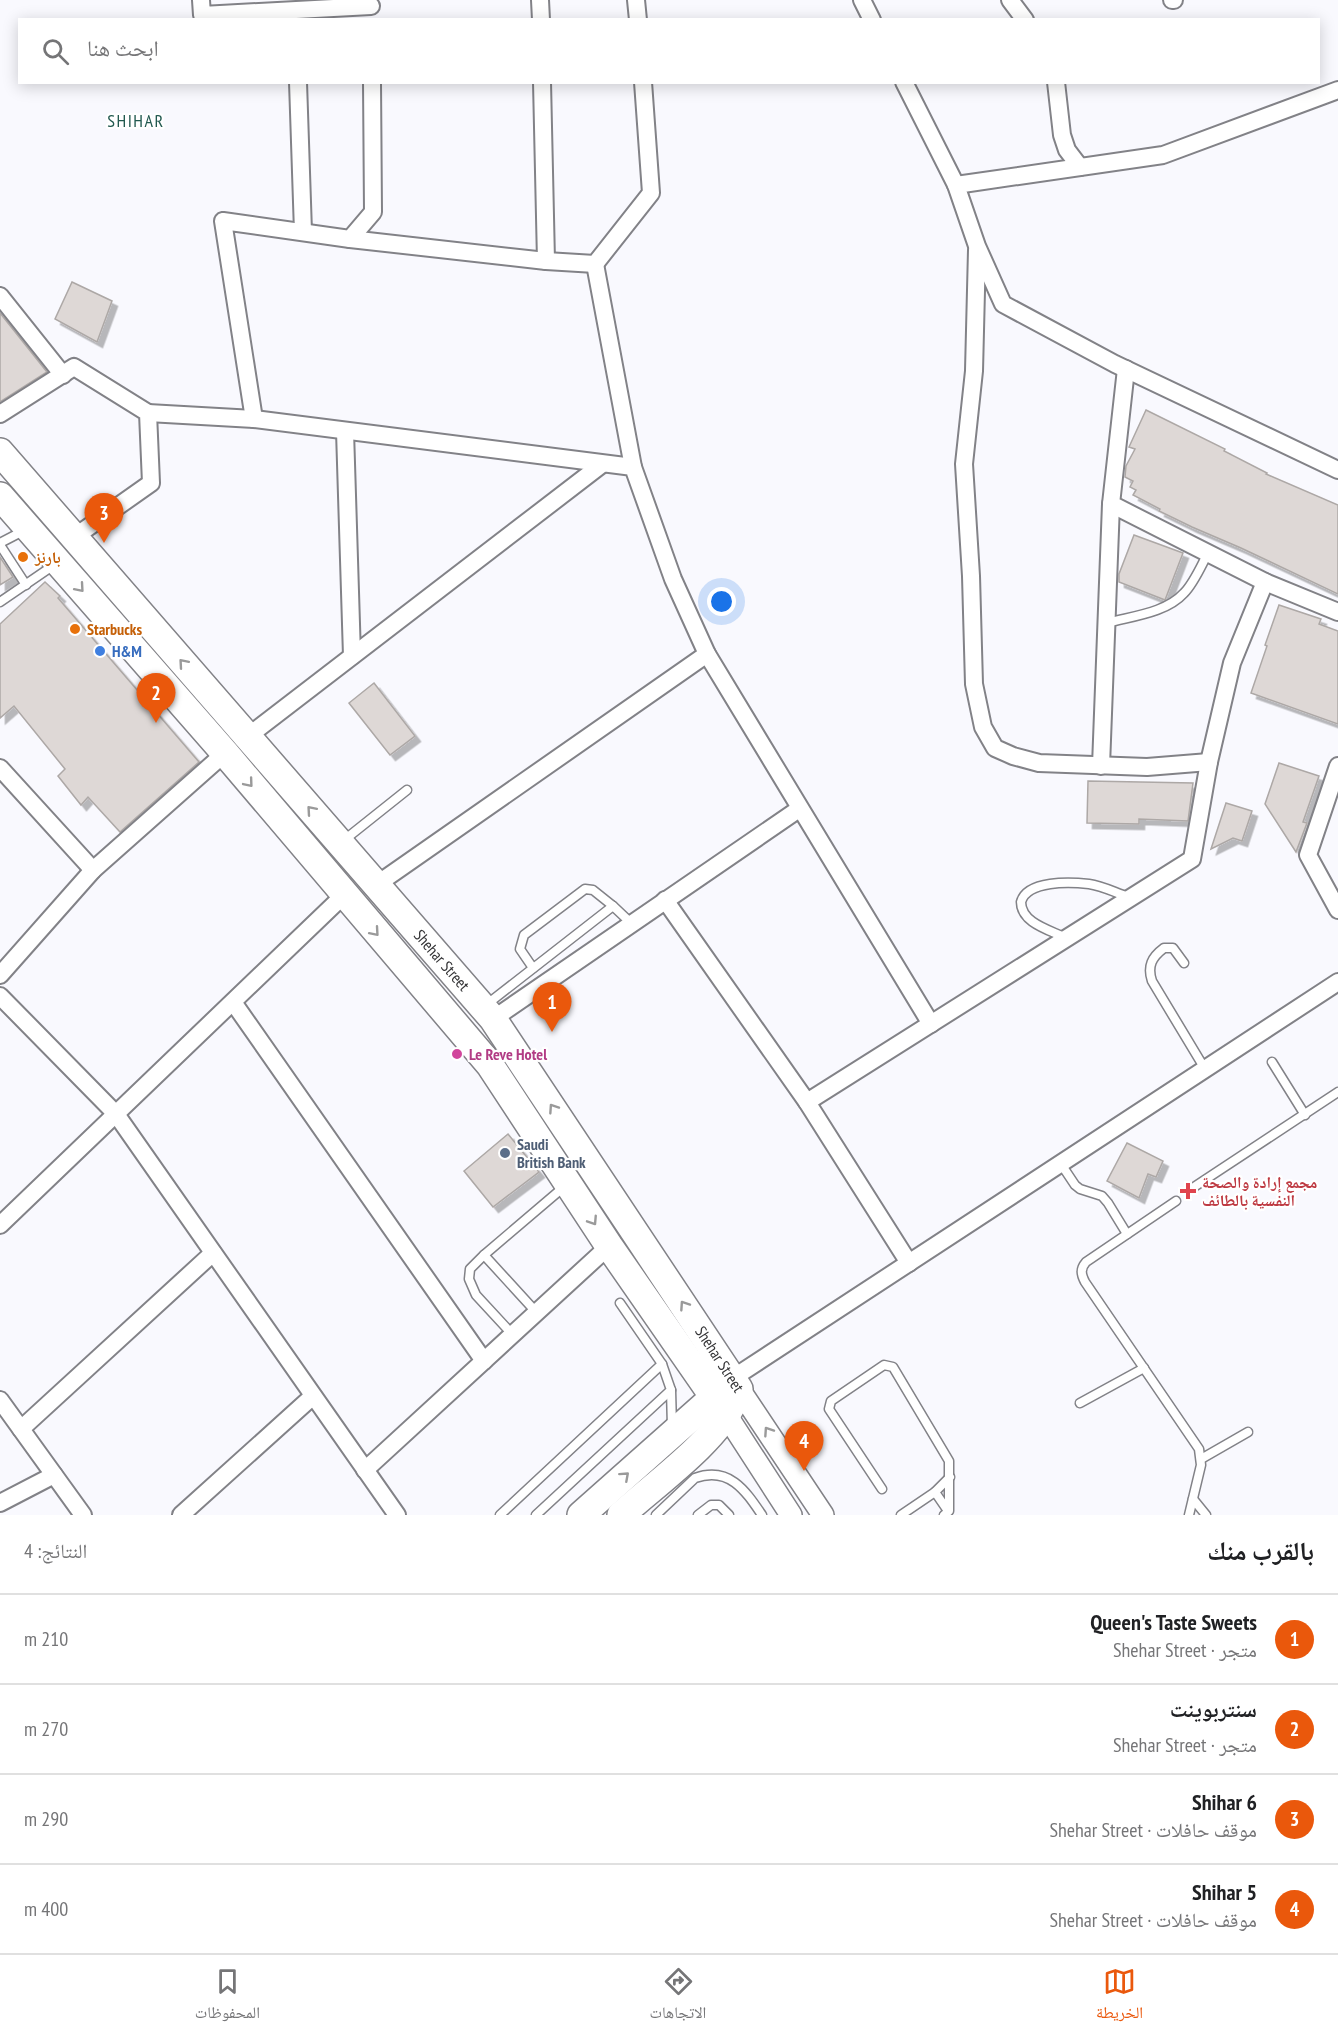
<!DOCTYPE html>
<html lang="ar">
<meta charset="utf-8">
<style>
body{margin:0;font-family:"PT Sans Narrow","Noto Naskh Arabic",sans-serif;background:#f2f2f2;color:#202124;direction:rtl}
.you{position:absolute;left:722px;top:602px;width:21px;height:21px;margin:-15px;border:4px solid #fff;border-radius:50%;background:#1a73e8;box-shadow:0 0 0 9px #1a73e833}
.badge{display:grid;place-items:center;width:39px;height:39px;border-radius:50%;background:#ea580c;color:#fff;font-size:20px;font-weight:700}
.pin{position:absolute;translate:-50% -50px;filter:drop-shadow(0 2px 3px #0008)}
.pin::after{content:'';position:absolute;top:32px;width:21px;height:18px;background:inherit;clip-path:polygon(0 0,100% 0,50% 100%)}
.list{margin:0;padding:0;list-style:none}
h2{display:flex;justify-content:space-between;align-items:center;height:78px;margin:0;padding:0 24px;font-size:26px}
h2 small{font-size:20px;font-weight:400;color:#757577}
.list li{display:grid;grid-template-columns:39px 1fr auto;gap:18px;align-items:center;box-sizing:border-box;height:90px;padding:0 24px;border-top:2px solid #e0e0e0}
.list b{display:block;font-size:22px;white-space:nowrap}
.list p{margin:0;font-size:20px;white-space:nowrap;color:#757577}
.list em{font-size:20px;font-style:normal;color:#757577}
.icon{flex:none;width:33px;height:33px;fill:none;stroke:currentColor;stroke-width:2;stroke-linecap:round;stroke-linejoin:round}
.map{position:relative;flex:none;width:1338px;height:1515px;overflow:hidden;direction:ltr}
.search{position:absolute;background:#fff;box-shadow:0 3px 15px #0003;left:18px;right:18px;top:18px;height:66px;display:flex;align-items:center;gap:15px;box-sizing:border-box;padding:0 21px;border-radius:0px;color:#757577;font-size:22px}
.sheet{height:438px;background:#fff}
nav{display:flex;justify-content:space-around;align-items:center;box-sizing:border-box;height:84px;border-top:2px solid #e0e0e0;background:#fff;font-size:16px;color:#757577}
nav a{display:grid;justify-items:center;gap:3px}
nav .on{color:#ea580c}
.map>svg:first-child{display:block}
.building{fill:#ded8d6;stroke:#ada8a6;stroke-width:1.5;filter:url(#shadow)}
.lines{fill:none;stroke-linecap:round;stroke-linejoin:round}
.service-casing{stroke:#828287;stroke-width:11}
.minor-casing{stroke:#828287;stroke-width:20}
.tertiary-casing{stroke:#828287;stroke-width:24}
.primary-casing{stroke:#828287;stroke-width:30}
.service{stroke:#fff;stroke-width:8}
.minor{stroke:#fff;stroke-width:16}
.tertiary{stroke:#fff;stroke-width:21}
.primary{stroke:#fff;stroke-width:27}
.oneway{stroke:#9a9a9a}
.food-dot{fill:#e8710a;stroke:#fff;stroke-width:2}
.shop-dot{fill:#3f7fe0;stroke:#fff;stroke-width:2}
.hotel-dot{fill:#d1479c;stroke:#fff;stroke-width:2}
.service-dot{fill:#5c6f8a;stroke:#fff;stroke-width:2}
.health-dot{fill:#e0444e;stroke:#fff;stroke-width:2}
.labels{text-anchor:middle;stroke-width:4.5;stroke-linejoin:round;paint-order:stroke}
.food-label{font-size:16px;font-weight:bold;fill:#c56008;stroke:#fff;text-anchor:start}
.shop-label{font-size:16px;font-weight:bold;fill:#366cbe;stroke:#fff;text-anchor:start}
.street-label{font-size:16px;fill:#343436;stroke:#fff}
.hotel-label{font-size:16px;font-weight:bold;fill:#b23c85;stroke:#fff;text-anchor:start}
.service-label{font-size:16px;font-weight:bold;fill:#4e5e75;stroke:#fff;text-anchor:start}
.health-label{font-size:16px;font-weight:bold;fill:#be3a42;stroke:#fff;text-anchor:start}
.neighbourhood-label{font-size:18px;letter-spacing:1.5px;fill:#22594f;stroke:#fff}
</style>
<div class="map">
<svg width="1338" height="1515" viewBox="0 0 1338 1515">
<defs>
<filter id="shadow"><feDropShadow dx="5.5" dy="5.5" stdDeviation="0" flood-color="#0004"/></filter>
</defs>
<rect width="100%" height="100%" fill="#f9f9fe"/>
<g class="building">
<polygon points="72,282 112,301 97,342 55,319"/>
<polygon points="0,313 47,372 0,402"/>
<polygon points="1146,410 1225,449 1224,451 1267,473 1266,474 1338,505 1338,594 1241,548 1192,527 1159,511 1160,509 1133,495 1136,490 1130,487 1133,481 1125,477 1126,466 1135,449 1129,447"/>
<polygon points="1134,535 1183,553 1165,600 1119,582 1119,574"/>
<polygon points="0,557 13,577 0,585"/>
<polygon points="45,582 60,596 58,598 199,762 120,832 88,797 81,805 58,776 65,769 14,706 0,718 0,624"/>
<polygon points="1279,605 1321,619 1319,624 1338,631 1338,724 1251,693 1267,646 1265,645"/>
<polygon points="374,683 415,736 390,755 349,703"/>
<polygon points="1279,763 1319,776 1303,822 1307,823 1296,852 1265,804"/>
<polygon points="1088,781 1193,783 1188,821 1139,819 1139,824 1087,823"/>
<polygon points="1226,803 1252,811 1242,841 1233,838 1211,849"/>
<polygon points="508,1134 539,1172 493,1207 464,1171"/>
<polygon points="1127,1143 1163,1161 1156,1177 1148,1174 1139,1198 1107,1181"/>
</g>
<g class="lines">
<defs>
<g id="service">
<polyline points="0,543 25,530"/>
<polyline points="0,545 26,585"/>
<polyline points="0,602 54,565"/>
<path d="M1107,623c25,-7 59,-10 77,-30 10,-10 17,-27 24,-40"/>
<polyline points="343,841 407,790"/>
<path d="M1066,938c-16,-8 -45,-15 -45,-36 6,-22 49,-20 68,-18 14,2 27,9 40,13"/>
<path d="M1184,963l-11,-15h-9c-12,9 -17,18 -12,33l53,88"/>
<polyline points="533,968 520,949 524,935 585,889 593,890 613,906"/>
<polyline points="486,1005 613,906 631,923"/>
<polyline points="1272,1062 1305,1115"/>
<polyline points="1061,1164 1075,1185 1080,1189 1102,1196 1108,1203 1127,1234"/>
<polyline points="1191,1189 1338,1092"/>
<path d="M1176,1201l-90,61c-6,7 -5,12 -1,20l114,167 2,16 -12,50"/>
<polyline points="484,1255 537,1313"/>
<polyline points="513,1335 476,1295 469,1279 470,1269 484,1255 565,1186"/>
<polyline points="671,1390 672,1427"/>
<polyline points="1080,1403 1144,1368"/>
<polyline points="1201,1459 1248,1432"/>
<polyline points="882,1489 829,1409 831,1401 884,1365 893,1367 949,1461 949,1511 944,1515"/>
<polyline points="935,1492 948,1511"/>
<polyline points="1193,1499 1206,1515"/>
<polyline points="500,1515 662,1364"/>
<polyline points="536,1515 671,1390 662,1364 620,1303"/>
<path d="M656,1515l39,-37c34,-12 50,12 67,37"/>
<polyline points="698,1515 711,1505 719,1505 729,1515"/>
<polyline points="901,1515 935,1492 950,1477"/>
</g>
<g id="minor">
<polyline points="201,0 202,15 371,6"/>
<polyline points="540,0 541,20"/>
<polyline points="636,0 638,20"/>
<polyline points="862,0 872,20"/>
<polyline points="1010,0 1025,20"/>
<polyline points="1172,0 1174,0"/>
<polyline points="298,82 303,232"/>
<polyline points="542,82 546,261"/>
<polyline points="904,82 956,185"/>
<polyline points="1056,82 1062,135 1067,150 1080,167"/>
<polyline points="1338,90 1163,155 956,185 977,246 1003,304 1115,364 1338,470"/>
<polyline points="350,239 546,261 595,264 651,193 643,82"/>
<polyline points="977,250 974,371 964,464 971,576 974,684 983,727 995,748 1013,756 1039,763 1147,767 1209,762"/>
<polyline points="595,264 633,467"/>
<polyline points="0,296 63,375"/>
<polyline points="1126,369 1111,504 1265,582 1338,612"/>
<polyline points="148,413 254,419 633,467 673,579 707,654 931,1024"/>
<polyline points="0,414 74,367 148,413 151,483 73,538"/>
<polyline points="254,419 223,221 350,239 373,212 372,82"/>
<polyline points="345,431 352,656"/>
<polyline points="247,737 601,465"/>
<polyline points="1101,766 1111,504"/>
<polyline points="1338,766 1308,855 1338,910"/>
<polyline points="0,768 93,870"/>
<polyline points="376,885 707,654"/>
<polyline points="665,900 807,1102 909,1263"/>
<polyline points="0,975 93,870 225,753"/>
<polyline points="0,996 116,1114 397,1515"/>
<polyline points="233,1002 484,1361"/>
<polyline points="493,1019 799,809"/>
<polyline points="807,1102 1192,859 1209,762 1232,663 1265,582"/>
<polyline points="0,1225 344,895"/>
<polyline points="733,1378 1338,982"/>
<polyline points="0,1400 83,1515"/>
<polyline points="21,1429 213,1253"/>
<polyline points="365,1470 609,1246"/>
<polyline points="0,1503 54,1475"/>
<polyline points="181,1515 313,1396"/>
</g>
<g id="tertiary">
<polyline points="739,1389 823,1515"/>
<polyline points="727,1416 791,1515"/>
</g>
<g id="primary">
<polyline points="0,452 493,1019 739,1389"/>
<polyline points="0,496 225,753 490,1065 609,1246 727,1416"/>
<polyline points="581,1515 714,1397 730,1392"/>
<path d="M621,1515c34,-31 94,-73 113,-114"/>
</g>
</defs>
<use href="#service" class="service-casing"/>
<use href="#minor" class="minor-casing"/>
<use href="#tertiary" class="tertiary-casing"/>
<use href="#primary" class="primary-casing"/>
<use href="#service" class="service"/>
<use href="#minor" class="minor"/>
<use href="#tertiary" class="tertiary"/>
<use href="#primary" class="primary"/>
</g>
<defs><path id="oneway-chevron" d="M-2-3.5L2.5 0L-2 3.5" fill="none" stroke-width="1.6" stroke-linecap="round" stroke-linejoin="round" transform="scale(1.5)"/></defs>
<g class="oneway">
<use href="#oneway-chevron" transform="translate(80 588) rotate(49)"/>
<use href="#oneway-chevron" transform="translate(183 663) rotate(-131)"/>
<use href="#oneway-chevron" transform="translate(249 783) rotate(50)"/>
<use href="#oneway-chevron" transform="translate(311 810) rotate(-131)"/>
<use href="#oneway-chevron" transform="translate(375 932) rotate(49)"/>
<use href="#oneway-chevron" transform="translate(553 1108) rotate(-124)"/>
<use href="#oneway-chevron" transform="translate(593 1221) rotate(57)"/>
<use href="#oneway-chevron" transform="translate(684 1305) rotate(-124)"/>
<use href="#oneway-chevron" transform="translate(768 1431) rotate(-124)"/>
<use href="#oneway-chevron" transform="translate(625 1476) rotate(-42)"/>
</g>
<g class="food-dot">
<circle cx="23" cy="557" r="6"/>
<circle cx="75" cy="629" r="6"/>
</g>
<circle class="shop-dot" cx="100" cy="651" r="6"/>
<circle class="hotel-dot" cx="457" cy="1054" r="6"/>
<circle class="service-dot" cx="505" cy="1153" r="6"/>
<path class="health-dot" d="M1185 1182h6v6h6v6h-6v6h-6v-6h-6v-6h6z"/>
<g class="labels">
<g class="food-label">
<text x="35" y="563">بارنز</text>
<text x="87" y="635">Starbucks</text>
</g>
<g class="shop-label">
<text x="112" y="657">H&amp;M</text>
</g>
<g class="street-label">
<text transform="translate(442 960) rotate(49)" y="6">Shehar Street</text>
<text transform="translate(720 1359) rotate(57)" y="6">Shehar Street</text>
</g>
<g class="hotel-label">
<text x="469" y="1060">Le Reve Hotel</text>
</g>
<g class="service-label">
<text x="517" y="1150">Saudi<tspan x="517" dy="18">British Bank</tspan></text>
</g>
<g class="health-label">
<text x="1202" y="1188">مجمع إرادة والصحة<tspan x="1202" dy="18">النفسية بالطائف</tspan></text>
</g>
<g class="neighbourhood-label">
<text x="136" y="127">SHIHAR</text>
</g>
</g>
</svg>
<div class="you"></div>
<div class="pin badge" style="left:552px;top:1032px">1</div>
<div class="pin badge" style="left:156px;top:723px">2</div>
<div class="pin badge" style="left:104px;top:543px">3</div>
<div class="pin badge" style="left:804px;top:1471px">4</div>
<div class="search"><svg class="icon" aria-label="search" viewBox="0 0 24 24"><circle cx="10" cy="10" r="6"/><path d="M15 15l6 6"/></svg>ابحث هنا</div>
</div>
<section class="sheet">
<h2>بالقرب منك<small>النتائج: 4</small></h2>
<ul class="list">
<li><span class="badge">1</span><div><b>Queen's Taste Sweets</b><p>متجر · Shehar Street</p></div><em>210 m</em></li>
<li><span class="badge">2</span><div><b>سنتربوينت</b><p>متجر · Shehar Street</p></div><em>270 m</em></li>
<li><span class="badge">3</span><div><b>Shihar 6</b><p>موقف حافلات · Shehar Street</p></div><em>290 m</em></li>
<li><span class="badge">4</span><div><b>Shihar 5</b><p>موقف حافلات · Shehar Street</p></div><em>400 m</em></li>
</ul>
</section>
<nav>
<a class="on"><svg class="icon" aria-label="map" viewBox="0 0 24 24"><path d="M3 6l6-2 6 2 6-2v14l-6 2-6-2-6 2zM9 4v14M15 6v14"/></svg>الخريطة</a>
<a><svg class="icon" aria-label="directions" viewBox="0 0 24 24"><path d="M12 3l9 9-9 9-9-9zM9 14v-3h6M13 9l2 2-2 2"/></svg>الاتجاهات</a>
<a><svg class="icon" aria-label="saved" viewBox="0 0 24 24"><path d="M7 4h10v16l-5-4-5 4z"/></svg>المحفوظات</a>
</nav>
